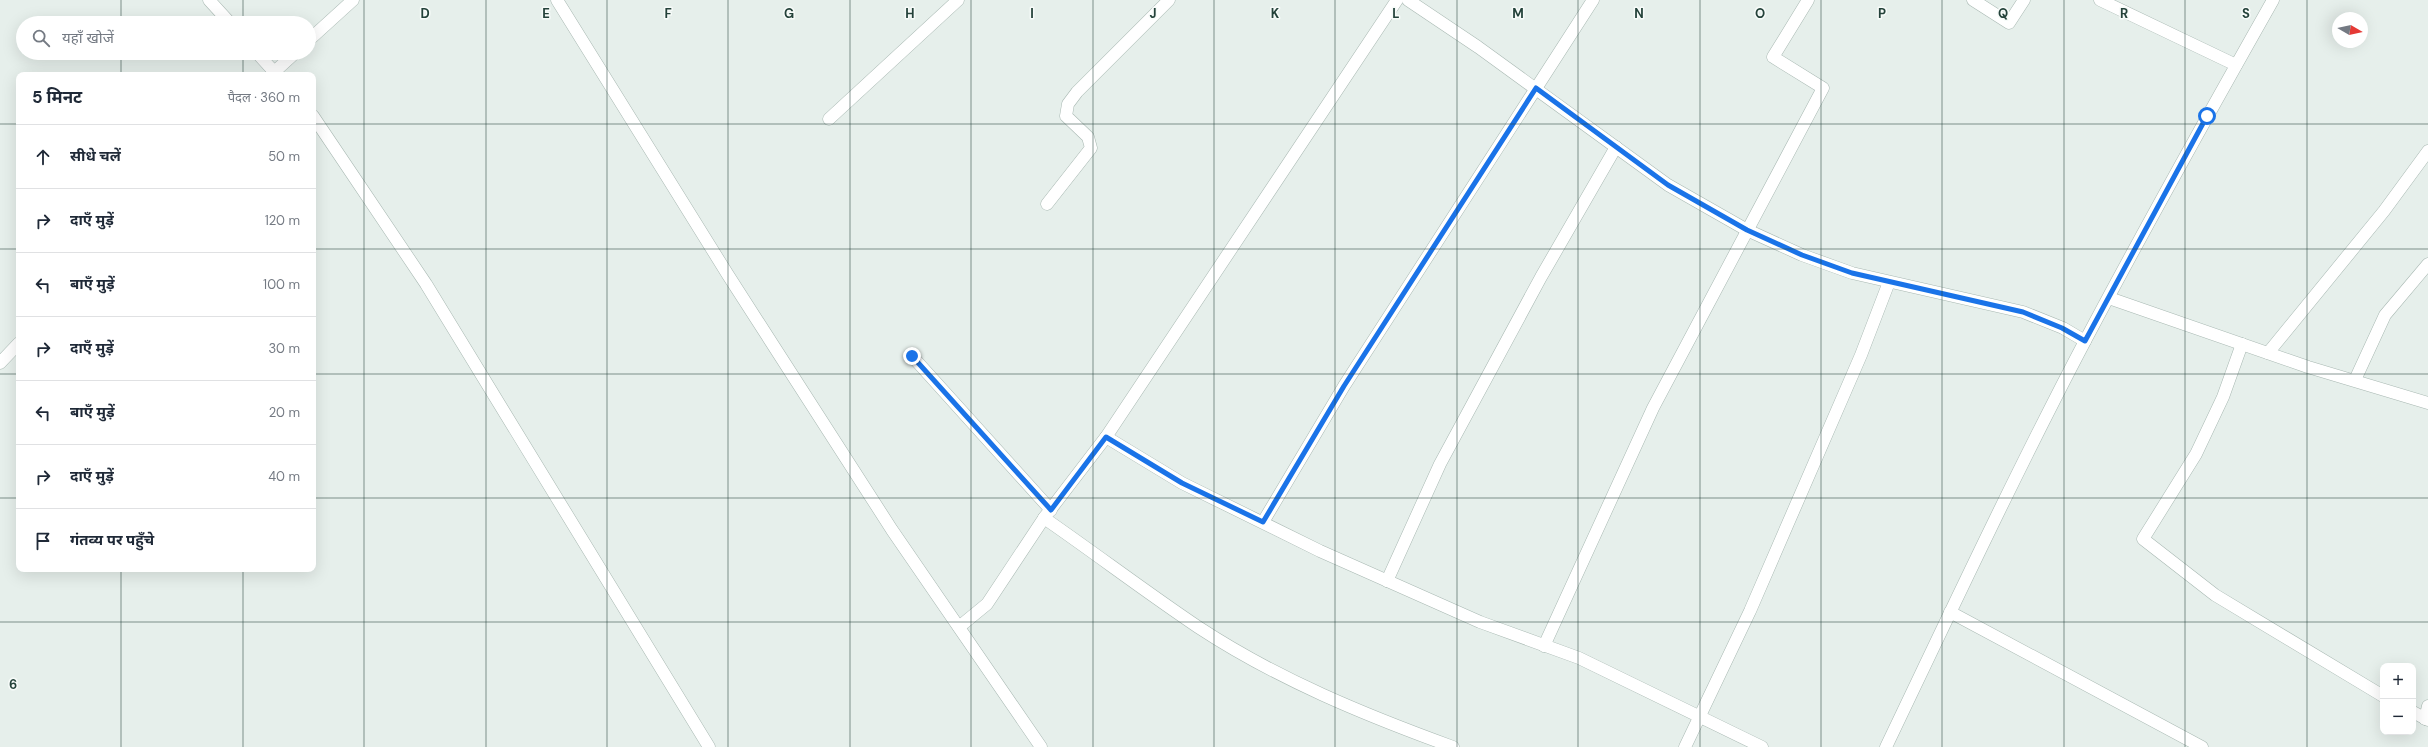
<!DOCTYPE html>
<html lang="hi">
<meta charset="utf-8">
<style>
body{margin:0;font-family:"DM Sans","Noto Sans Devanagari",sans-serif;background:#f6f6f7;color:#1f2937}
.controls{position:absolute;right:12px;bottom:12px;display:grid;overflow:hidden;border-radius:8px;box-shadow:0 4px 16px #0002}
.controls button{width:36px;height:36px;display:grid;place-items:center;padding:0;border:0;border-bottom:1px solid #e0e1e3;background:#fff;color:#1f2937;font:20px sans-serif}
.compass{position:absolute;left:2332px;top:12px;width:36px;height:36px;border-radius:50%;background:#fff;box-shadow:0 4px 16px #0002;rotate:99deg}
.stop{position:absolute;width:12px;height:12px;margin:-9px;border:3px solid #1a73e8;border-radius:50%;background:#fff}
.stop.end{background:#1a73e8;border-color:#fff;box-shadow:0 1px 4px #0008}
.list{margin:0;padding:0;list-style:none}
h2{display:flex;justify-content:space-between;align-items:center;height:52px;margin:0;padding:0 16px;font-size:17px}
h2 small{font-size:13px;font-weight:400;color:#747a83}
.list li{display:grid;grid-template-columns:26px 1fr auto;gap:12px;align-items:center;box-sizing:border-box;height:64px;padding:0 16px;border-top:1px solid #e0e1e3}
.list b{display:block;font-size:15px;white-space:nowrap}
.list em{font-size:13px;font-style:normal;color:#747a83}
.icon{flex:none;width:22px;height:22px;fill:none;stroke:currentColor;stroke-width:2;stroke-linecap:round;stroke-linejoin:round}
.map{position:relative;flex:none;width:2428px;height:747px;overflow:hidden}
.search{position:absolute;background:#fff;box-shadow:0 4px 16px #0002;left:16px;top:16px;width:300px;height:44px;display:flex;align-items:center;gap:10px;box-sizing:border-box;padding:0 14px;border-radius:22px;color:#747a83;font-size:15px}
.panel{position:absolute;background:#fff;box-shadow:0 4px 16px #0002;left:16px;top:72px;width:300px;height:500px;border-radius:8px}
.map>svg:first-child{display:block}
.lines{fill:none;stroke-linecap:round;stroke-linejoin:round}
.service-casing{stroke:#a8b8b2;stroke-width:13}
.minor-casing{stroke:#a8b8b2;stroke-width:13}
.service{stroke:#fff;stroke-width:12}
.minor{stroke:#fff;stroke-width:12}
.route{stroke:#1a73e8;stroke-width:5}
.grid{fill:none;stroke:#24423a;stroke-width:1;stroke-opacity:0.55}
.grid-label{font-size:13px;text-anchor:middle;font-weight:bold;fill:#24423a;stroke:#f7fbf9;stroke-width:3;stroke-linejoin:round;paint-order:stroke}
</style>
<div class="map">
<svg width="2428" height="747" viewBox="0 0 2428 747">
<rect width="100%" height="100%" fill="#e6efeb"/>
<g class="lines">
<defs>
<polyline id="service" points="829,119 958,0"/>
<g id="minor">
<polyline points="209,0 230,23"/>
<polyline points="557,0 728,275 892,530 1041,747"/>
<polyline points="1408,0 1478,47 1668,185 1747,230 1802,255 1852,273 2023,312 2063,328 2085,341"/>
<polyline points="1973,0 2009,23 2024,0"/>
<polyline points="2100,0 2236,65"/>
<polyline points="309,40 353,0"/>
<polyline points="257,53 277,75"/>
<polyline points="271,75 295,53"/>
<polyline points="313,116 426,284 709,747"/>
<polyline points="1047,204 1091,148 1088,137 1066,116 1068,104 1077,92 1169,0"/>
<polyline points="2109,298 2308,367 2428,403"/>
<polyline points="2242,344 2223,397 2196,454 2143,539 2215,595 2383,696"/>
<polyline points="2268,353 2384,211 2428,151"/>
<polyline points="912,356 1051,510"/>
<polyline points="0,363 19,343"/>
<polyline points="2355,380 2385,315 2428,264"/>
<polyline points="1106,437 1182,483 1320,551 1480,622 1579,658 1762,747"/>
<path d="M1044,518c52,36 102,74 154,109 79,52 167,88 255,120"/>
<polyline points="1263,522 1344,386 1593,0"/>
<polyline points="1387,581 1440,464 1541,277 1616,147"/>
<polyline points="1950,612 2202,747"/>
<polyline points="959,627 987,604 1044,518 1106,437 1397,0"/>
<polyline points="1544,646 1653,408 1823,88 1773,57 1808,0"/>
<polyline points="2413,712 2428,720"/>
<polyline points="2425,719 2428,706"/>
<polyline points="1685,747 1750,611 1861,355 1889,282"/>
<path d="M1886,747c65,-136 129,-273 199,-406 61,-115 124,-228 188,-341"/>
</g>
</defs>
<use href="#service" class="service-casing"/>
<use href="#minor" class="minor-casing"/>
<use href="#service" class="service"/>
<use href="#minor" class="minor"/>
</g>
<g class="lines">
<polyline class="route" points="912,356 1051,510 1106,437 1182,483 1263,522 1344,386 1536,88 1668,185 1747,230 1802,255 1852,273 2023,312 2062,328 2085,341 2207,116"/>
</g>
<path class="grid" d="M121,0v23M243,0v23M364,0v747M486,0v747M607,0v747M728,0v747M850,0v747M971,0v747M1093,0v747M1214,0v747M1335,0v747M1457,0v747M1578,0v747M1700,0v747M1821,0v747M1942,0v747M2064,0v747M2185,0v747M2307,0v747M121,53v22M243,53v22M0,124h19M313,124h2115M0,249h19M313,249h2115M0,374h19M313,374h2115M0,498h19M313,498h2115M121,569v178M243,569v178M0,622h2428"/>
<g class="grid-label">
<text x="425" y="18">D</text>
<text x="546" y="18">E</text>
<text x="668" y="18">F</text>
<text x="789" y="18">G</text>
<text x="910" y="18">H</text>
<text x="1032" y="18">I</text>
<text x="1153" y="18">J</text>
<text x="1275" y="18">K</text>
<text x="1396" y="18">L</text>
<text x="1518" y="18">M</text>
<text x="1639" y="18">N</text>
<text x="1760" y="18">O</text>
<text x="1882" y="18">P</text>
<text x="2003" y="18">Q</text>
<text x="2124" y="18">R</text>
<text x="2246" y="18">S</text>
<text x="13" y="689">6</text>
</g>
</svg>
<div class="controls">
<button>+</button>
<button>−</button>
</div>
<svg class="compass" viewBox="-18 -18 36 36"><path d="M0-13l5 13h-10z" fill="#e53935"/><path d="M0 13l5-13h-10z" fill="#747a83"/></svg>
<div class="stop" style="left:2207px;top:116px"></div>
<div class="stop end" style="left:912px;top:356px"></div>
<div class="search"><svg class="icon" aria-label="search" viewBox="0 0 24 24"><circle cx="10" cy="10" r="6"/><path d="M15 15l6 6"/></svg>यहाँ खोजें</div>
<section class="panel">
<h2>5 मिनट<small>पैदल · 360 m</small></h2>
<ul class="list">
<li><svg class="icon" aria-label="ahead" viewBox="0 0 24 24"><path d="M12 20V5M6 11l6-6 6 6"/></svg><div><b>सीधे चलें</b></div><em>50 m</em></li>
<li><svg class="icon" aria-label="right" viewBox="0 0 24 24"><path d="M7 20v-9h11M14 6l5 5-5 5"/></svg><div><b>दाएँ मुड़ें</b></div><em>120 m</em></li>
<li><svg class="icon" aria-label="left" viewBox="0 0 24 24"><path d="M17 20v-9H6M10 6l-5 5 5 5"/></svg><div><b>बाएँ मुड़ें</b></div><em>100 m</em></li>
<li><svg class="icon" aria-label="right" viewBox="0 0 24 24"><path d="M7 20v-9h11M14 6l5 5-5 5"/></svg><div><b>दाएँ मुड़ें</b></div><em>30 m</em></li>
<li><svg class="icon" aria-label="left" viewBox="0 0 24 24"><path d="M17 20v-9H6M10 6l-5 5 5 5"/></svg><div><b>बाएँ मुड़ें</b></div><em>20 m</em></li>
<li><svg class="icon" aria-label="right" viewBox="0 0 24 24"><path d="M7 20v-9h11M14 6l5 5-5 5"/></svg><div><b>दाएँ मुड़ें</b></div><em>40 m</em></li>
<li><svg class="icon" aria-label="arrive" viewBox="0 0 24 24"><path d="M6 21V4h12l-3 4 3 4H6"/></svg><div><b>गंतव्य पर पहुँचे</b></div></li>
</ul>
</section>
</div>
